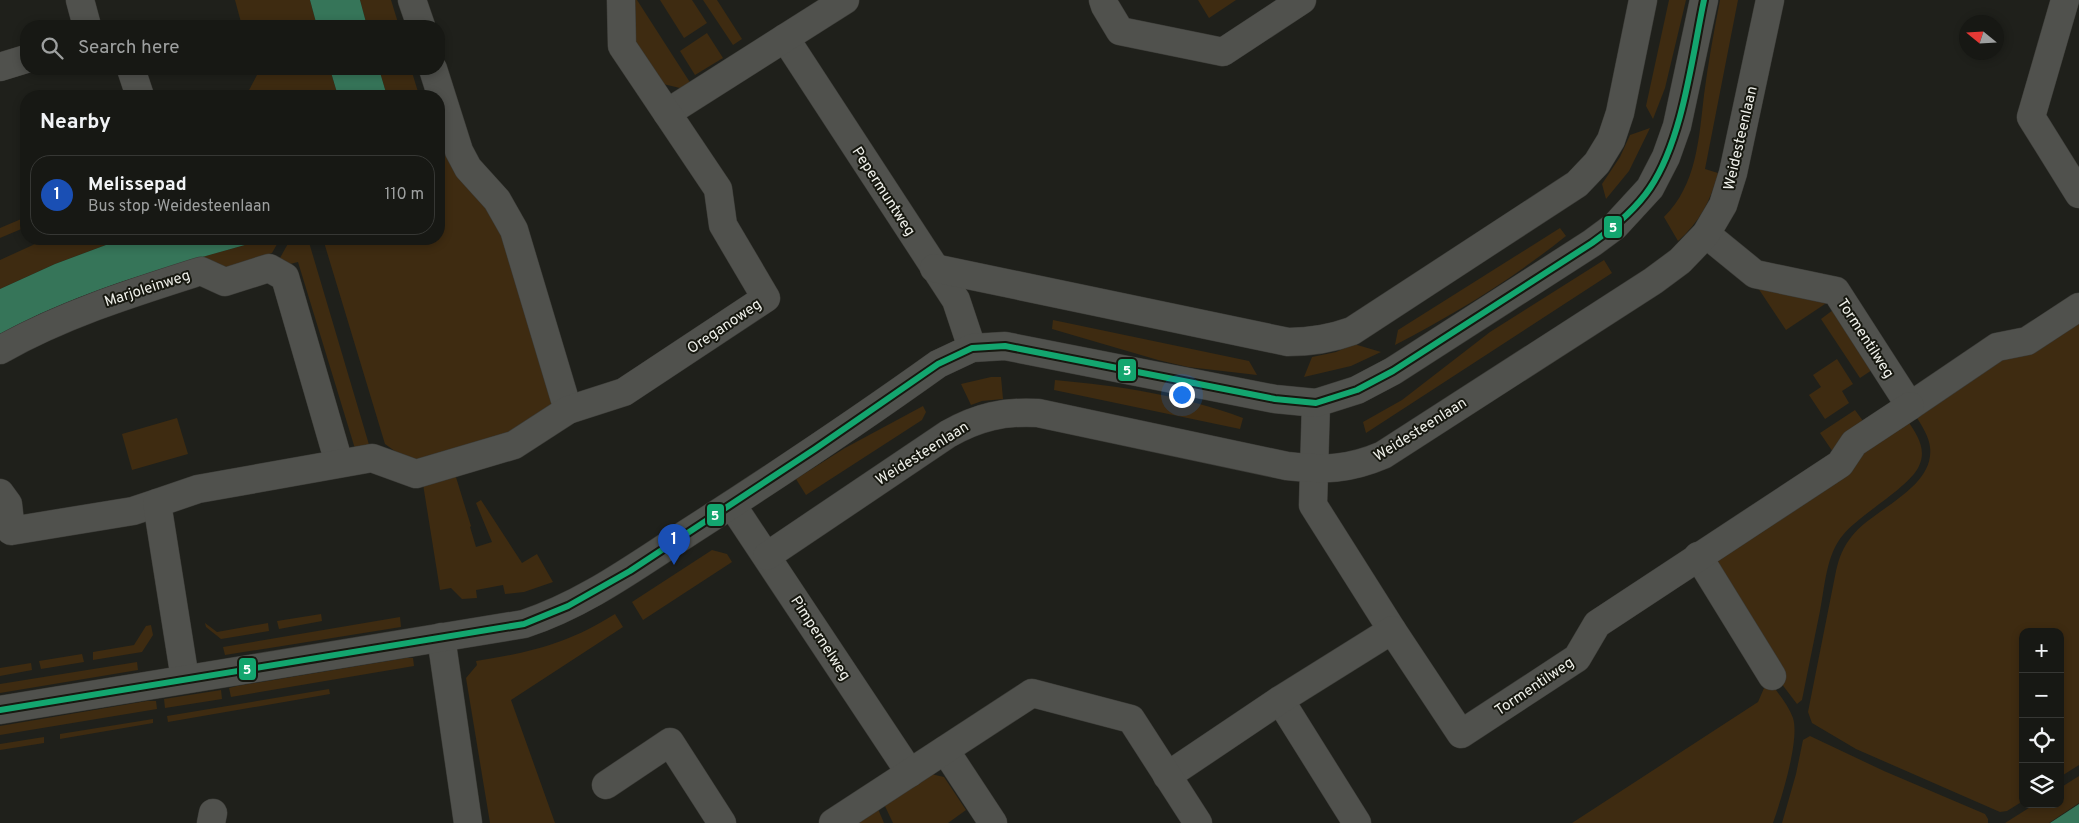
<!DOCTYPE html>
<meta charset="utf-8">
<style>
body{margin:0;font-family:Overpass,sans-serif;background:#20211d;color:#f1f3f6}
.controls{position:absolute;right:15px;bottom:15px;display:grid;overflow:hidden;border-radius:10px;box-shadow:0 2px 8px #0003}
.controls button{width:45px;height:45px;display:grid;place-items:center;padding:0;border:0;border-bottom:1px solid #363734;background:#171814;color:#f1f3f6;font:25px sans-serif}
.compass{position:absolute;left:1959px;top:15px;width:45px;height:45px;border-radius:50%;background:#171814;box-shadow:0 2px 8px #0003;rotate:288deg}
.you{position:absolute;left:1181px;top:394px;width:18px;height:18px;margin:-12px;border:4px solid #fff;border-radius:50%;background:#1a73e8;box-shadow:0 0 0 8px #1a73e833}
.badge{display:grid;place-items:center;width:32px;height:32px;border-radius:50%;background:#7c3aed;color:#fff;font-size:16px;font-weight:700}
.pin{position:absolute;translate:-50% -41px;filter:drop-shadow(0 1px 2px #0008)}
.pin::after{content:'';position:absolute;top:26px;width:18px;height:15px;background:inherit;clip-path:polygon(0 0,100% 0,50% 100%)}
.list{margin:0;padding:0;list-style:none}
h2{display:flex;justify-content:space-between;align-items:center;height:65px;margin:0;padding:0 20px;font-size:21px}
h2 small{font-size:16px;font-weight:400;color:#9ea0a0}
.list li{display:grid;grid-template-columns:32px 1fr auto;gap:15px;align-items:center;box-sizing:border-box;height:80px;margin:0 10px 10px;padding:0 10px;border:1px solid #363734;border-radius:20px}
.list b{display:block;font-size:19px;white-space:nowrap}
.list p{margin:0;font-size:16px;white-space:nowrap;color:#9ea0a0}
.list em{font-size:16px;font-style:normal;color:#9ea0a0}
.icon{flex:none;width:28px;height:28px;fill:none;stroke:currentColor;stroke-width:2;stroke-linecap:round;stroke-linejoin:round}
.map{position:relative;flex:none;width:2079px;height:823px;overflow:hidden}
.search{position:absolute;background:#171814;box-shadow:0 2px 8px #0003;left:20px;top:20px;width:425px;height:55px;display:flex;align-items:center;gap:12px;box-sizing:border-box;padding:0 18px;border-radius:20px;color:#9ea0a0;font-size:19px}
.panel{position:absolute;background:#171814;box-shadow:0 2px 8px #0003;left:20px;top:90px;width:425px;height:155px;border-radius:20px}
.map>svg:first-child{display:block}
.green{fill:#3e2b11}
.water{fill:#367559}
.lines{fill:none;stroke-linecap:round;stroke-linejoin:round}
.minor-casing{stroke:#3b3b37;stroke-width:29}
.minor{stroke:#50514d;stroke-width:28}
.bus-1-casing{stroke:#171810;stroke-width:10}
.bus-1{stroke:#13a66f;stroke-width:6}
.labels{text-anchor:middle;stroke-width:4;stroke-linejoin:round;paint-order:stroke}
.street-label{font-size:15px;fill:#eff0ea;stroke:#171810}
.line-badge{stroke:#171810;stroke-width:2}
.badge-label{font-size:14px;text-anchor:middle;font-weight:bold;fill:#fff}
</style>
<div class="map">
<svg width="2079" height="823" viewBox="0 0 2079 823">
<rect width="100%" height="100%" fill="#1f201b"/>
<g class="green">
<polygon points="235,0 310,0 317,26 242,26"/>
<polygon points="360,0 391,0 399,26 367,26"/>
<polygon points="630,0 637,0 691,84 684,89 659,83 633,44"/>
<polygon points="660,0 692,0 707,23 684,38"/>
<polygon points="703,0 717,0 742,39 733,45"/>
<polygon points="1198,0 1236,0 1209,18"/>
<polygon points="1669,0 1686,0 1665,88 1653,119 1646,106"/>
<path d="M1720,0h18l-33,169 13,4c-7,27 -19,50 -40,68l-14,-24c33,-32 35,-80 40,-122 4,-32 10,-64 16,-95z"/>
<polygon points="707,33 723,58 695,75 680,51"/>
<polygon points="255,69 330,69 338,96 249,96 248,92 257,75"/>
<polygon points="379,69 411,69 419,95 429,94 430,96 387,96"/>
<polygon points="439,126 496,219 556,404 510,434 410,462 385,444 323,239 439,239"/>
<polygon points="1650,128 1629,171 1606,199 1602,184 1620,157 1630,135"/>
<polygon points="26,217 26,227 0,238 0,228"/>
<path d="M1560,228l6,8c-55,44 -110,77 -171,109l3,-15z"/>
<polygon points="46,239 122,239 55,264 0,289 0,260"/>
<polygon points="251,239 280,239 272,253 218,271 198,258 252,243"/>
<polygon points="295,239 308,239 370,448 356,452 298,262 290,264 280,258 290,240"/>
<polygon points="1604,260 1612,273 1366,433 1363,422 1402,400 1490,332"/>
<polygon points="1758,288 1828,302 1786,330"/>
<polygon points="1833,310 1872,370 1860,378 1821,319"/>
<polygon points="1053,320 1249,361 1257,375 1188,367 1158,360 1052,329"/>
<path d="M2079,321v444l-19,12v-145h-37v169l-16,10 -7,1 -144,-63 -44,-26 -4,-11 28,-141c3,-13 7,-24 16,-35 21,-27 83,-48 78,-89 -1,-11 -9,-22 -14,-31l89,-59z"/>
<polygon points="1354,344 1381,352 1351,366 1304,377 1312,357 1336,352"/>
<polygon points="1837,359 1853,384 1842,391 1849,403 1825,419 1809,395 1821,387 1813,375"/>
<polygon points="991,377 1001,377 1003,399 982,401 971,405 961,384"/>
<path d="M1055,380c65,6 126,15 188,38l-3,11 -186,-39z"/>
<polygon points="923,406 926,412 922,420 806,495 796,479 845,448"/>
<polygon points="1855,410 1863,421 1843,434 1833,452 1820,433"/>
<polygon points="177,418 188,454 132,470 122,434"/>
<path d="M1908,421c9,14 19,28 11,45 -9,21 -59,48 -76,69 -17,20 -18,51 -23,76 -6,29 -12,59 -18,89l-5,4 -22,-29 -59,-116 149,-110z"/>
<polygon points="455,474 471,526 470,527 476,547 492,542 476,503 481,500 522,563 537,554 553,582 524,592 505,594 503,585 476,590 477,598 462,599 451,588 440,590 423,484"/>
<polygon points="712,550 727,554 732,562 643,620 632,602"/>
<polygon points="321,614 322,621 279,629 277,621"/>
<path d="M615,614l8,13 -112,73 44,123h-65l-24,-145 11,-13 -1,-4c56,-9 91,-17 139,-47z"/>
<polygon points="400,617 401,627 225,655 223,647"/>
<polygon points="205,623 217,632 268,623 269,631 221,639 206,627"/>
<polygon points="151,625 153,635 142,652 93,660 93,652 134,645 146,626"/>
<polygon points="82,654 84,662 41,669 39,661"/>
<polygon points="406,658 413,658 414,666 231,697 229,688 237,686"/>
<polygon points="137,662 138,670 0,693 0,684"/>
<polygon points="31,663 32,670 0,676 0,668"/>
<path d="M1768,679c8,12 20,25 25,39 7,22 -12,82 -20,105h-201l186,-121z"/>
<polygon points="329,689 330,694 168,722 167,716"/>
<polygon points="221,690 222,699 165,708 164,699"/>
<polygon points="147,701 156,701 157,709 0,735 0,726"/>
<polygon points="153,719 153,723 60,739 60,734"/>
<polygon points="1810,736 1884,771 1985,814 1988,819 1988,823 1782,823 1796,774 1803,740"/>
<polygon points="44,737 44,743 0,750 0,744"/>
<polygon points="931,774 944,777 966,810 948,823 893,823 884,804"/>
<polygon points="2079,776 2079,803 2049,823 2005,823 2035,804 2060,804 2060,788"/>
<polygon points="878,809 884,823 855,823"/>
</g>
<g class="water">
<polygon points="310,0 360,0 367,26 317,26"/>
<polygon points="330,69 379,69 387,96 338,96"/>
<path d="M122,239h129l1,4c-86,24 -173,48 -252,91v-45l55,-25z"/>
<polygon points="2079,804 2079,823 2050,823"/>
</g>
<g class="lines">
<defs>
<g id="minor">
<polyline points="80,0 87,26"/>
<polyline points="412,0 421,26"/>
<polyline points="1103,0 1105,6 1120,31 1223,52 1302,0"/>
<polyline points="2065,0 2031,117 2079,194"/>
<polyline points="785,38 956,300 972,348"/>
<polyline points="0,67 26,59"/>
<polyline points="131,69 140,96"/>
<polyline points="433,69 459,151 468,168 497,200 514,230 568,410"/>
<polyline points="667,113 845,0"/>
<polyline points="1706,234 1755,274 1836,291 1910,406 1997,347 2027,341 2079,307"/>
<path d="M934,268l354,74c24,0 42,-3 64,-11l225,-147 20,-21 14,-23 9,-27 23,-113"/>
<path d="M0,350c64,-36 132,-57 201,-79l24,11 44,-14 16,9 54,186"/>
<polyline points="1316,403 1313,505 1392,630"/>
<polyline points="0,493 8,504 11,531 133,511 157,503"/>
<polyline points="732,505 910,773"/>
<path d="M767,556l181,-122c30,-17 56,-23 90,-21l249,53c38,4 61,4 96,-11l270,-174 27,-20 26,-27 17,-29 10,-32 37,-173"/>
<polyline points="1698,556 1772,676"/>
<polyline points="441,637 468,823"/>
<polyline points="185,679 157,503 198,489 372,458 416,474 514,445 568,410 624,392 766,298 723,225 718,189 622,46 621,0"/>
<polyline points="1280,700 1357,823"/>
<path d="M0,710l524,-86c61,-20 112,-58 165,-92 84,-54 168,-110 249,-168l34,-16 33,-2 270,53 41,4 41,-13 36,-19 199,-128 23,-17 35,-38 16,-31 11,-31 27,-126"/>
<polyline points="945,750 993,823"/>
<polyline points="1167,776 1280,700 1392,630 1461,734 1577,658 1597,624 1840,464 1854,443 1910,406"/>
<polyline points="606,785 670,742 722,823"/>
<polyline points="211,823 213,813"/>
<polyline points="833,823 1032,693 1131,719 1198,823"/>
</g>
</defs>
<use href="#minor" class="minor-casing"/>
<use href="#minor" class="minor"/>
<defs>
<path id="bus-1" d="M0,710l524,-86 44,-18 62,-35 185,-122 123,-85 34,-16 33,-2 270,53 41,4 41,-13 36,-19 199,-128c21,-15 44,-34 58,-55 33,-49 42,-131 54,-188"/>
</defs>
<use href="#bus-1" class="bus-1-casing"/>
<use href="#bus-1" class="bus-1"/>
</g>
<g class="labels">
<g class="street-label">
<text transform="translate(1740 138) rotate(-77)" y="5">Weidesteenlaan</text>
<text transform="translate(884 191) rotate(57)" y="5">Pepermuntweg</text>
<text transform="translate(147 288) rotate(-18)" y="5">Marjoleinweg</text>
<text transform="translate(724 326) rotate(-34)" y="5">Oreganoweg</text>
<text transform="translate(1866 338) rotate(57)" y="5">Tormentilweg</text>
<text transform="translate(1420 429) rotate(-32)" y="5">Weidesteenlaan</text>
<text transform="translate(922 453) rotate(-32)" y="5">Weidesteenlaan</text>
<text transform="translate(821 638) rotate(57)" y="5">Pimpernelweg</text>
<text transform="translate(1534 686) rotate(-34)" y="5">Tormentilweg</text>
</g>
</g>
<g class="line-badge">
<rect x="1603" y="215" width="20" height="24" rx="5" fill="#13a66f"/>
<rect x="1117" y="358" width="20" height="24" rx="5" fill="#13a66f"/>
<rect x="706" y="503" width="19" height="24" rx="5" fill="#13a66f"/>
<rect x="238" y="657" width="19" height="24" rx="5" fill="#13a66f"/>
</g>
<g class="badge-label">
<text x="1613" y="232">5</text>
<text x="1127" y="375">5</text>
<text x="715" y="520">5</text>
<text x="247" y="674">5</text>
</g>
</svg>
<div class="controls">
<button>+</button>
<button>−</button>
<button><svg class="icon" aria-label="locate" viewBox="0 0 24 24"><circle cx="12" cy="12" r="6"/><path d="M12 2v4M12 18v4M2 12h4M18 12h4"/></svg></button>
<button><svg class="icon" aria-label="layers" viewBox="0 0 24 24"><path d="M12 4l9 5-9 5-9-5zM3 14l9 5 9-5"/></svg></button>
</div>
<svg class="compass" viewBox="-18 -18 36 36"><path d="M0-13l5 13h-10z" fill="#e53935"/><path d="M0 13l5-13h-10z" fill="#9ea0a0"/></svg>
<div class="you"></div>
<div class="pin badge" style="left:674px;top:565px;background:#1a4fb4">1</div>
<div class="search"><svg class="icon" aria-label="search" viewBox="0 0 24 24"><circle cx="10" cy="10" r="6"/><path d="M15 15l6 6"/></svg>Search here</div>
<section class="panel">
<h2>Nearby<small></small></h2>
<ul class="list">
<li><span class="badge" style="background:#1a4fb4">1</span><div><b>Melissepad</b><p>Bus stop · Weidesteenlaan</p></div><em>110 m</em></li>
</ul>
</section>
</div>
